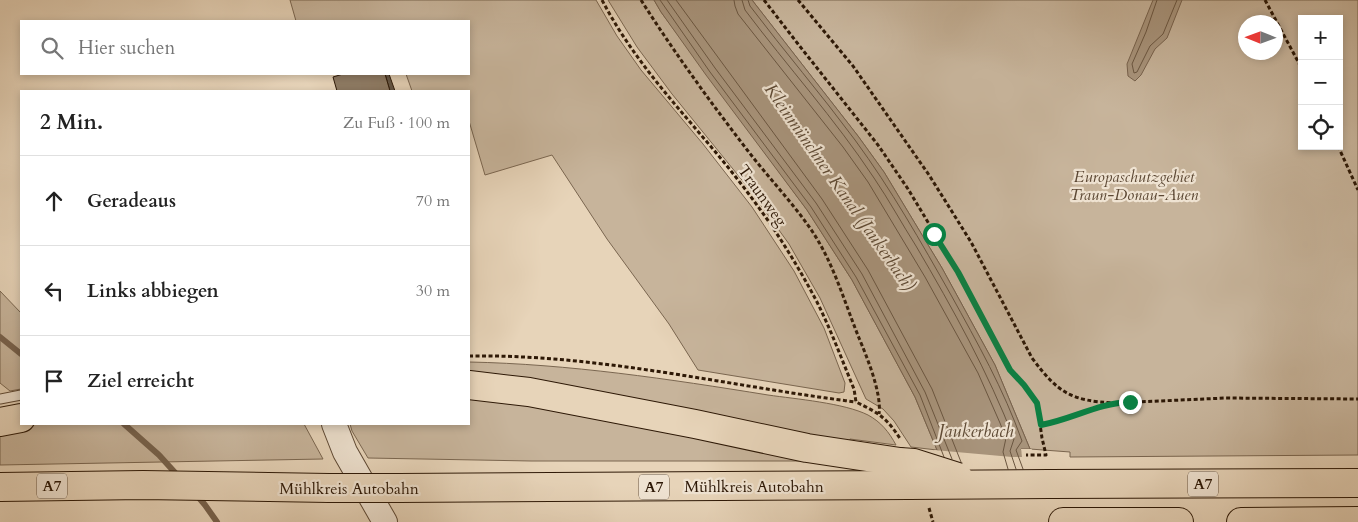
<!DOCTYPE html>
<html lang="de">
<meta charset="utf-8">
<style>
body{margin:0;font-family:Cardo,serif;background:#f2f2f2;color:#222}
.controls{position:absolute;right:15px;top:15px;display:grid;overflow:hidden;border-radius:0px;box-shadow:0 2px 8px #0003}
.controls button{width:45px;height:45px;display:grid;place-items:center;padding:0;border:0;border-bottom:1px solid #e0e0e0;background:#fff;color:#222;font:25px sans-serif}
.compass{position:absolute;left:1238px;top:15px;width:45px;height:45px;border-radius:50%;background:#fff;box-shadow:0 2px 8px #0003;rotate:271deg}
.stop{position:absolute;width:15px;height:15px;margin:-11px;border:4px solid #0b8043;border-radius:50%;background:#fff}
.stop.end{background:#0b8043;border-color:#fff;box-shadow:0 1px 5px #0008}
.list{margin:0;padding:0;list-style:none}
h2{display:flex;justify-content:space-between;align-items:center;height:65px;margin:0;padding:0 20px;font-size:21px}
h2 small{font-size:16px;font-weight:400;color:#767676}
.list li{display:grid;grid-template-columns:32px 1fr auto;gap:15px;align-items:center;box-sizing:border-box;height:90px;padding:0 20px;border-top:1px solid #e0e0e0}
.list b{display:block;font-size:19px;white-space:nowrap}
.list em{font-size:16px;font-style:normal;color:#767676}
.icon{flex:none;width:28px;height:28px;fill:none;stroke:currentColor;stroke-width:2;stroke-linecap:round;stroke-linejoin:round}
.map{position:relative;flex:none;width:1358px;height:522px;overflow:hidden}
.search{position:absolute;background:#fff;box-shadow:0 2px 8px #0003;left:20px;top:20px;width:450px;height:55px;display:flex;align-items:center;gap:12px;box-sizing:border-box;padding:0 18px;border-radius:0px;color:#767676;font-size:19px}
.panel{position:absolute;background:#fff;box-shadow:0 2px 8px #0003;left:20px;top:90px;width:450px;height:335px;border-radius:0px}
.map>svg:first-child{display:block}
.green{fill:#c7b49b;stroke:#7a6650;fill-rule:evenodd}
.water{fill:#a8947c;stroke:#77624d}
.pier{fill:#e7d4b9}
.lines{fill:none;stroke-linecap:round;stroke-linejoin:round}
.shore{stroke:#6a5641;stroke-width:1}
.stream{stroke:#77624d;stroke-width:6}
.service-casing{stroke:#5c4733;stroke-width:11}
.tertiary-casing{stroke:#5c4733;stroke-width:26}
.motorway-casing{stroke:#2d1806;stroke-width:30}
.path{stroke:#2d1806;stroke-width:3;stroke-dasharray:4 2.5;stroke-linecap:butt}
.service{stroke:#efe3d2;stroke-width:9}
.tertiary{stroke:#efe3d2;stroke-width:24}
.motorway{stroke:#e7d4b9;stroke-width:28}
.motorway-bridge-casing{stroke:#2d1806;stroke-width:30;stroke-linecap:butt}
.motorway-bridge{stroke:#e7d4b9;stroke-width:28}
.shaded-wall{fill:#635545;stroke:#2d1806}
.building{fill:#8e7a63;stroke:#2d1806}
.route{stroke:#0b8043;stroke-width:6}
.labels{text-anchor:middle;stroke-width:4.5;stroke-linejoin:round;paint-order:stroke}
.shield{fill:#efe3d2;stroke:#675543;stroke-width:1}
.shield-label{font-size:15px;font-weight:bold;fill:#2d1806}
.park-label{font-size:16px;font-style:italic;fill:#5b4733;stroke:#efe3d2}
.street-label{font-size:16px;fill:#2d1806;stroke:#efe3d2}
.water-label{font-size:18px;font-style:italic;fill:#5e4a35;stroke:#efe3d2}
</style>
<div class="map">
<svg width="1358" height="522" viewBox="0 0 1358 522">
<rect width="100%" height="100%" fill="#e7d4b9"/>
<filter id="stains"><feTurbulence type="fractalNoise" baseFrequency=".004" numOctaves="4"/><feColorMatrix values="0 0 0 0 .2 0 0 0 0 .09 0 0 0 0 .02 0 0 0 .5 -.17"/></filter>
<radialGradient id="worn" r=".72"><stop offset=".6" stop-color="#630" stop-opacity="0"/><stop offset="1" stop-color="#630" stop-opacity=".3"/></radialGradient>
<g class="green">
<polygon points="290,0 596,0 617,36 641,70 703,144 752,207 794,271 824,328 845,383 844,392 839,393 698,370 669,324 607,239 552,155 485,175 469,121 469,91 412,91 406,74 469,74 469,21 296,21"/>
<polygon points="608,0 654,0 661,12 807,210 852,280 915,397 937,450 911,447 894,421 883,409 866,399 820,298 789,244 750,190 672,94 637,47"/>
<path d="M752,0h606v455l-288,2v-5l-40,-3 -35,-84 -53,-97 -58,-96 -26,-36zM1302,19h37v127h-37zM1246,22h30v30h-30z"/>
<polygon points="0,291 21,313 21,389 10,391 0,383"/>
<path d="M469,362c100,2 200,17 299,33 28,4 76,8 100,20 13,7 21,17 28,30l-46,-6 -1,5 -380,-68z"/>
<polygon points="469,394 830,461 531,461 368,458 352,431 350,424 469,424"/>
<polygon points="37,424 304,424 323,459 0,465 0,433"/>
</g>
<g class="water">
<polygon points="654,0 752,0 858,136 884,172 942,268 995,365 1030,449 1021,449 1047,522 937,450 915,397 852,280 807,210 706,75 661,12"/>
<polygon points="1153,0 1182,0 1167,38 1155,49 1141,75 1135,81 1128,76 1127,64"/>
</g>
<polygon class="pier" points="1021,449 1032,449 1031,451 1024,451 1050,522 959,522 934,450 1012,457 1022,457"/>
<g class="lines">
<g class="shore">
<polyline points="660,0 710,72 811,207 856,277 920,395 944,457"/>
<polyline points="667,0 715,68 816,203 862,274 925,392 952,459"/>
<polyline points="676,0 822,199 868,270 932,389 961,462"/>
<polyline points="734,0 735,6 738,14 843,147 868,182 925,277 978,373 1000,423 1006,438 1003,452 1008,469"/>
<path d="M742,0l3,10c42,56 90,109 129,168 15,22 28,46 42,68 37,63 72,126 98,193l-4,12 6,18"/>
<path d="M748,0l2,6c34,45 71,88 105,134 36,49 66,102 96,155 26,47 53,95 71,146l-6,9 7,19"/>
<polyline points="1157,0 1146,32 1132,64 1134,73 1137,72 1150,46 1163,34 1177,0"/>
</g>
<g class="stream">
<polyline points="0,337 21,354"/>
<polyline points="124,424 159,455 179,477"/>
<polyline points="195,493 205,505 217,522"/>
</g>
<defs>
<polyline id="service" points="0,399 21,395"/>
<polyline id="tertiary" points="334,424 345,452 385,522"/>
<g id="motorway">
<polyline points="469,385 529,392 695,424 807,448 900,462"/>
<polyline points="0,422 21,418"/>
<polyline points="1049,484 1358,483"/>
<polyline points="0,487 143,485 329,488"/>
<polyline points="399,488 909,485"/>
<polyline points="1063,522 1179,522"/>
<polyline points="1241,522 1358,521"/>
</g>
</defs>
<use href="#service" class="service-casing"/>
<use href="#tertiary" class="tertiary-casing"/>
<use href="#motorway" class="motorway-casing"/>
<g class="path">
<path d="M602,0c39,75 97,127 146,193 26,34 49,71 69,109 14,28 25,58 37,87l2,13c23,11 31,16 45,38"/>
<path d="M641,0c33,52 70,103 107,151 20,26 43,50 62,77 23,33 34,73 49,110 8,19 23,56 20,76"/>
<polyline points="764,0 798,44 878,145 908,189 958,272 1010,370 1024,385 1037,403 1042,438 1046,455 1026,455"/>
<path d="M798,0l55,66 76,109 42,67 61,116c26,35 39,43 83,45"/>
<polyline points="1265,0 1302,69"/>
<polyline points="1338,146 1358,190"/>
<path d="M469,356c131,-2 258,30 387,46"/>
<path d="M1041,425c26,-5 49,-17 74,-22l111,-5 132,1"/>
<polyline points="929,508 933,522"/>
</g>
<use href="#service" class="service"/>
<use href="#tertiary" class="tertiary"/>
<use href="#motorway" class="motorway"/>
<defs>
<g id="motorway-bridge">
<polyline points="900,462 914,463 958,477"/>
<polyline points="909,485 1049,484"/>
<polyline points="329,488 399,488"/>
</g>
</defs>
<use href="#motorway-bridge" class="motorway-bridge-casing"/>
<use href="#motorway-bridge" class="motorway-bridge"/>
</g>
<polygon class="shaded-wall" points="385,74 389,74 395,91 390,91"/>
<polygon class="building" points="343,74 385,74 390,91 337,91 333,77"/>
<g class="lines">
<path class="route" d="M934,234l24,38 52,98 14,15 13,18 4,22c32,-6 57,-22 89,-23"/>
</g>
<g class="labels">
<g class="shield">
<rect x="1188" y="471.5" width="30" height="25" rx="4"/>
<rect x="37" y="473.5" width="30" height="25" rx="4"/>
<rect x="639" y="474.5" width="30" height="25" rx="4"/>
</g>
<g class="shield-label">
<text x="1203" y="489">A7</text>
<text x="52" y="491">A7</text>
<text x="654" y="492">A7</text>
</g>
<g class="park-label">
<text x="1134" y="182">Europaschutzgebiet<tspan x="1134" dy="18">Traun-Donau-Auen</tspan></text>
</g>
<g class="street-label">
<text transform="translate(763 195) rotate(54)" y="6">Traunweg</text>
<text x="754" y="492">Mühlkreis Autobahn</text>
<text x="349" y="494">Mühlkreis Autobahn</text>
</g>
<g class="water-label">
<text transform="translate(840 187) rotate(55)" y="6">Kleinmünchner Kanal (Jaukerbach)</text>
<text x="976" y="437">Jaukerbach</text>
</g>
</g>
<rect width="100%" height="100%" filter="url(#stains)"/>
<rect width="100%" height="100%" fill="url(#worn)"/>
</svg>
<div class="controls">
<button>+</button>
<button>−</button>
<button><svg class="icon" aria-label="locate" viewBox="0 0 24 24"><circle cx="12" cy="12" r="6"/><path d="M12 2v4M12 18v4M2 12h4M18 12h4"/></svg></button>
</div>
<svg class="compass" viewBox="-18 -18 36 36"><path d="M0-13l5 13h-10z" fill="#e53935"/><path d="M0 13l5-13h-10z" fill="#767676"/></svg>
<div class="stop" style="left:934px;top:234px"></div>
<div class="stop end" style="left:1130px;top:402px"></div>
<div class="search"><svg class="icon" aria-label="search" viewBox="0 0 24 24"><circle cx="10" cy="10" r="6"/><path d="M15 15l6 6"/></svg>Hier suchen</div>
<section class="panel">
<h2>2 Min.<small>Zu Fuß · 100 m</small></h2>
<ul class="list">
<li><svg class="icon" aria-label="ahead" viewBox="0 0 24 24"><path d="M12 20V5M6 11l6-6 6 6"/></svg><div><b>Geradeaus</b></div><em>70 m</em></li>
<li><svg class="icon" aria-label="left" viewBox="0 0 24 24"><path d="M17 20v-9H6M10 6l-5 5 5 5"/></svg><div><b>Links abbiegen</b></div><em>30 m</em></li>
<li><svg class="icon" aria-label="arrive" viewBox="0 0 24 24"><path d="M6 21V4h12l-3 4 3 4H6"/></svg><div><b>Ziel erreicht</b></div></li>
</ul>
</section>
</div>
